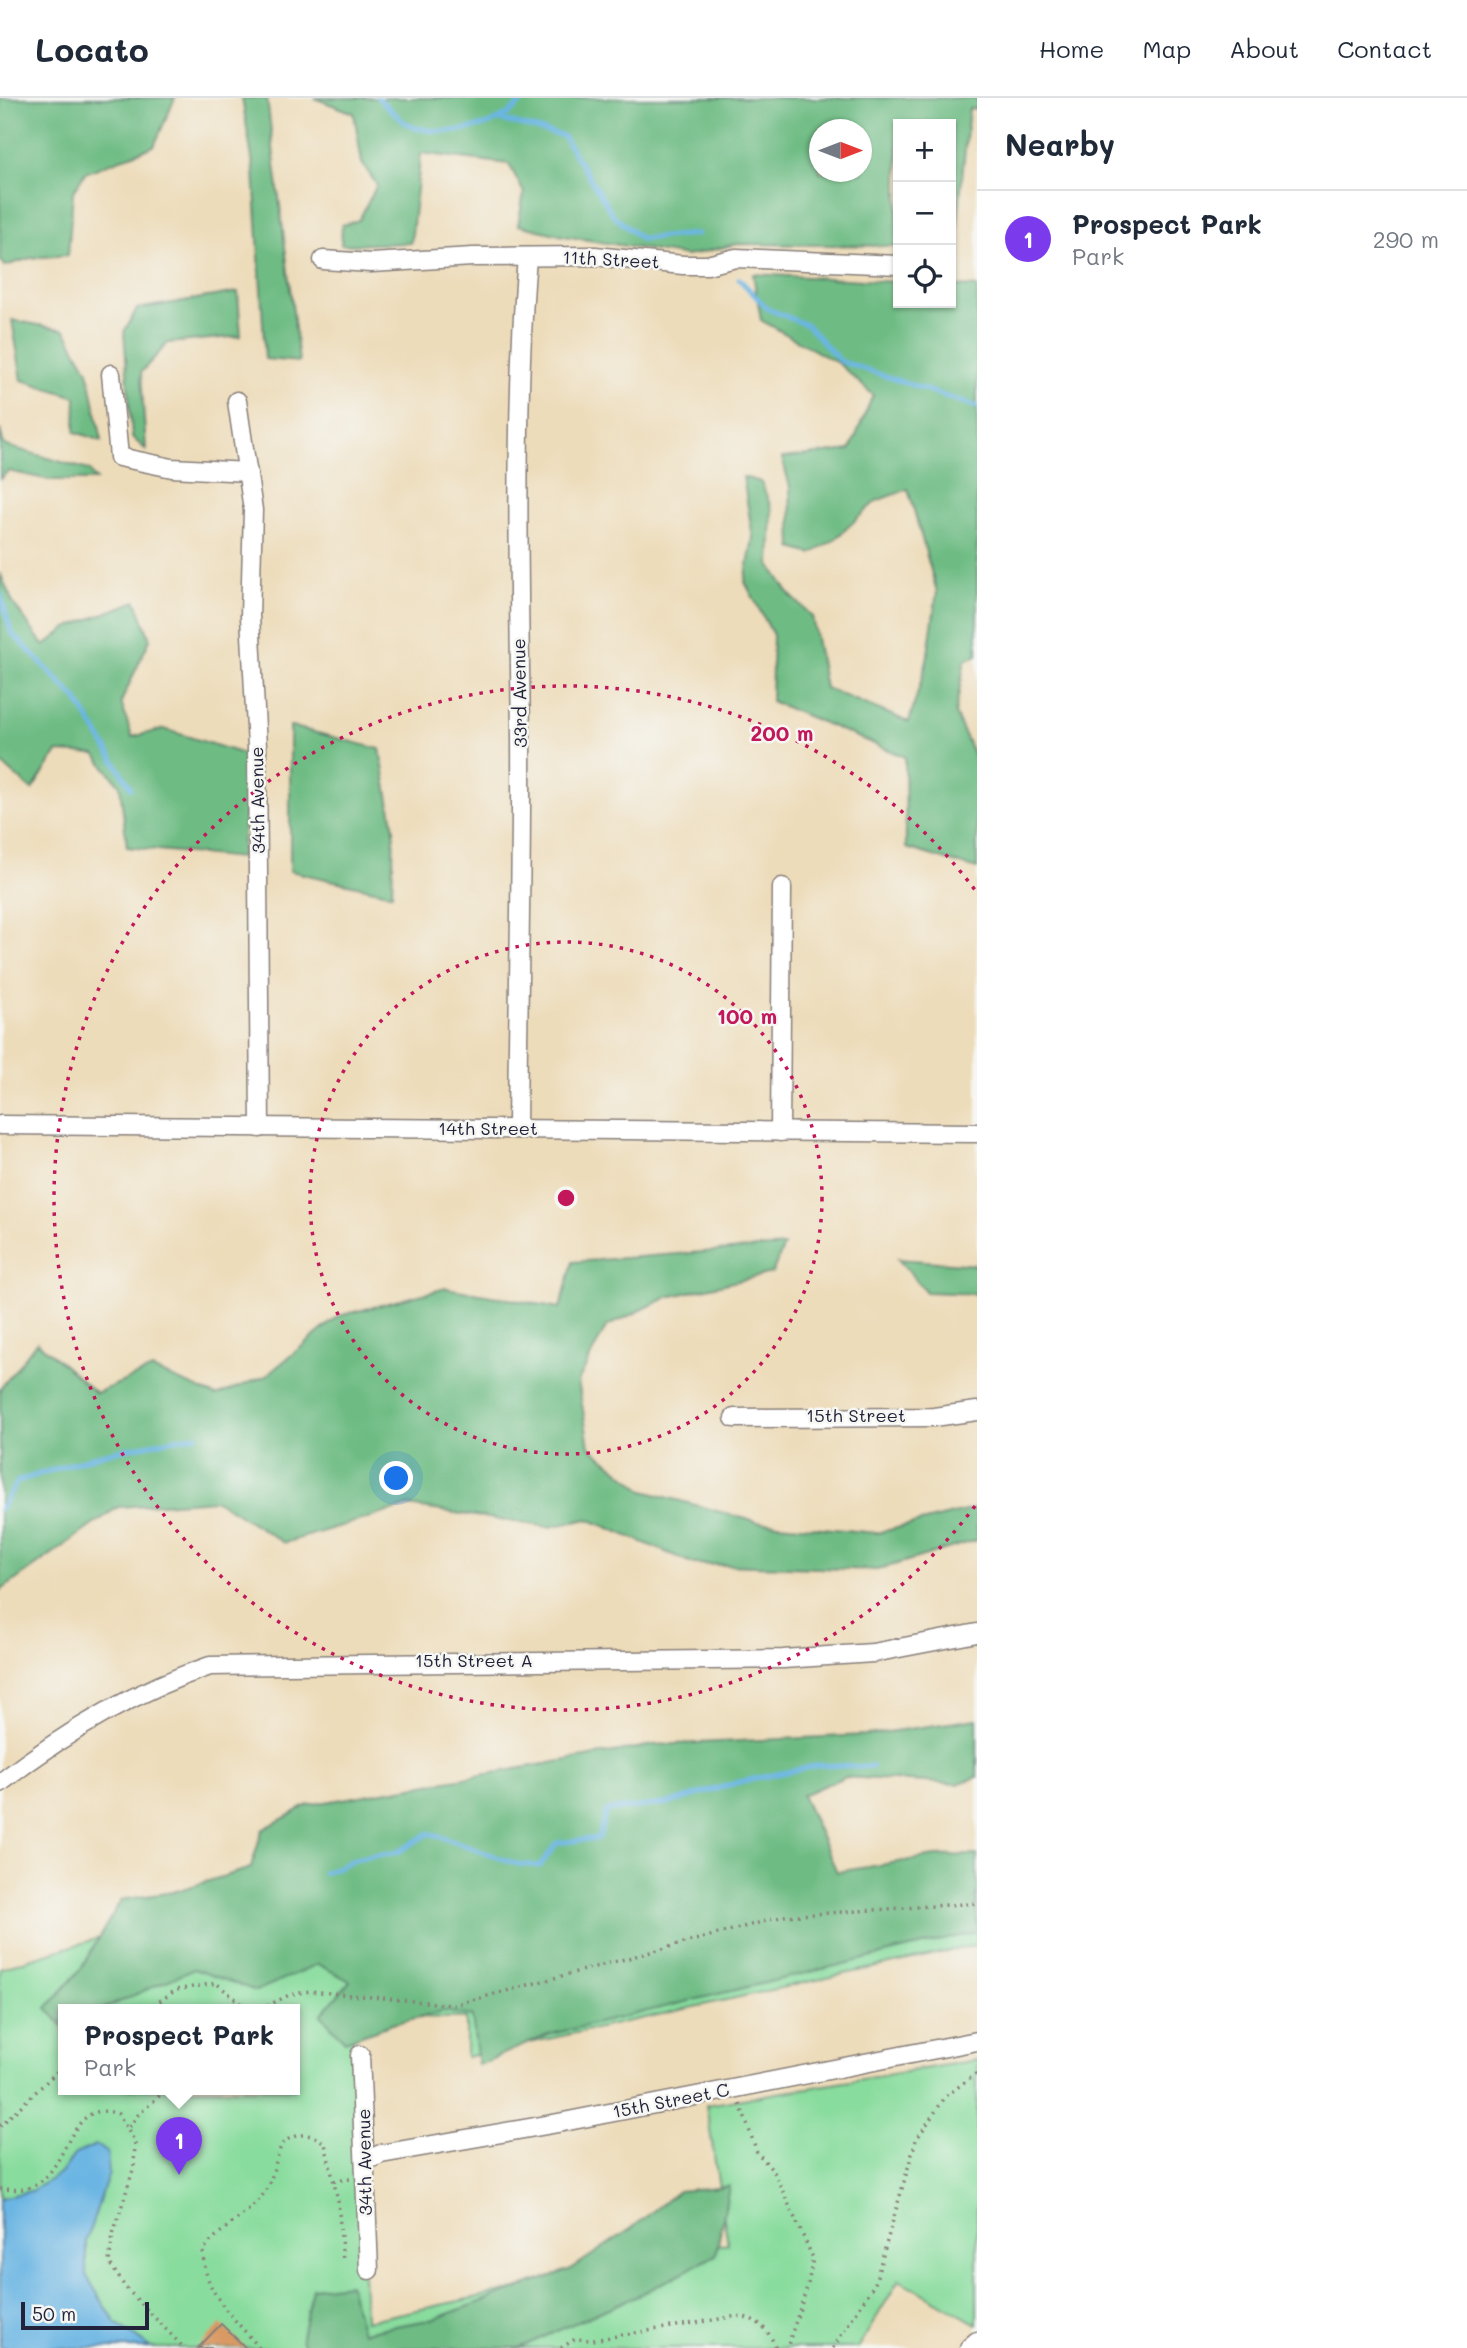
<!DOCTYPE html>
<meta charset="utf-8">
<style>
body{margin:0;font-family:Mali,sans-serif;background:#f2f2f3;color:#1f2937}
.controls{position:absolute;right:21px;top:21px;display:grid;overflow:hidden;border-radius:0px;box-shadow:0 2px 5px #0004}
.controls button{width:63px;height:63px;display:grid;place-items:center;padding:0;border:0;border-bottom:2px solid #e0e1e3;background:#fff;color:#1f2937;font:35px sans-serif}
.compass{position:absolute;left:809px;top:21px;width:63px;height:63px;border-radius:50%;background:#fff;box-shadow:0 2px 5px #0004;rotate:90deg}
.scale{position:absolute;left:21px;bottom:18px;width:128px;box-sizing:border-box;padding-left:7px;border:4px solid #22223b;border-top:0;font-size:19px;line-height:24px;white-space:nowrap;color:#22223b;-webkit-text-stroke:5px #f6f6f2;paint-order:stroke}
.you{position:absolute;left:397px;top:1381px;width:24px;height:24px;margin:-18px;border:5px solid #fff;border-radius:50%;background:#1a73e8;box-shadow:0 0 0 10px #1a73e833}
.badge{display:grid;place-items:center;width:46px;height:46px;border-radius:50%;background:#7c3aed;color:#fff;font-size:23px;font-weight:700}
.pin{position:absolute;translate:-50% -58px;filter:drop-shadow(0 2px 4px #0008)}
.pin::after{content:'';position:absolute;top:37px;width:24px;height:21px;background:inherit;clip-path:polygon(0 0,100% 0,50% 100%)}
.popup{position:absolute;left:58px;top:1906px;width:242px;height:91px;box-sizing:border-box;display:grid;place-content:center;border-radius:0px;background:#fff;filter:drop-shadow(0 2px 5px #0005);font-size:23px;white-space:nowrap;color:#747a83}
.popup b{font-size:26px;color:#1f2937}
.popup::after{content:'';position:absolute;left:50%;top:100%;margin-left:-14px;border:14px solid transparent;border-top-color:#fff}
.list{margin:0;padding:0;list-style:none}
h2{display:flex;justify-content:space-between;align-items:center;height:91px;margin:0;padding:0 28px;font-size:30px}
h2 small{font-size:23px;font-weight:400;color:#747a83}
.list li{display:grid;grid-template-columns:46px 1fr auto;gap:21px;align-items:center;box-sizing:border-box;height:98px;padding:0 28px;border-top:2px solid #e0e1e3}
.list b{display:block;font-size:26px;white-space:nowrap}
.list p{margin:0;font-size:23px;white-space:nowrap;color:#747a83}
.list em{font-size:23px;font-style:normal;color:#747a83}
.icon{flex:none;width:38px;height:38px;fill:none;stroke:currentColor;stroke-width:2;stroke-linecap:round;stroke-linejoin:round}
.map{position:relative;flex:none;width:977px;height:2250px;overflow:hidden}
header{display:flex;align-items:center;gap:42px;box-sizing:border-box;height:98px;padding:0 35px;background:#fff;border-bottom:2px solid #e0e1e3}
header strong{font-size:33px}
nav{display:flex;gap:38px;margin-inline-start:auto;font-size:24px}
main{display:flex}
aside{flex:1;background:#fff}
.map>svg:first-child{display:block}
.green{fill:#88dc9d;stroke:#557f6c;stroke-width:2;fill-rule:evenodd}
.forest{fill:#6ebc84;stroke:#486f60;stroke-width:2;fill-rule:evenodd}
.water{fill:#6bb5e3;stroke:#466c8f;stroke-width:2}
.lines{fill:none;stroke-linecap:round;stroke-linejoin:round}
.stream{stroke:#6bb5e3;stroke-width:5}
.building{fill:#d99963}
.street-casing{stroke:#887f7a;stroke-width:21}
.path{stroke:#887f7a;stroke-width:3.5;stroke-dasharray:2 5;stroke-linecap:butt}
.street{stroke:#fff;stroke-width:18}
.ring{fill:none;stroke:#c2185b;stroke-width:3.5;stroke-dasharray:3.5 7}
.labels{text-anchor:middle;stroke-width:5;stroke-linejoin:round;paint-order:stroke}
.street-label{font-size:18px;fill:#22223b;stroke:#f6f6f2}
.centre{fill:#c2185b;stroke:#f6f6f2;stroke-width:3.5}
.ring-label{font-size:21px;text-anchor:middle;font-weight:bold;fill:#c2185b;stroke:#f6f6f2;stroke-width:5;stroke-linejoin:round;paint-order:stroke}
</style>
<header>
<strong>Locato</strong>
<nav><a>Home</a><a>Map</a><a>About</a><a>Contact</a></nav>
</header>
<main>
<div class="map">
<svg width="977" height="2250" viewBox="0 0 977 2250">
<rect width="100%" height="100%" fill="#f6f6f2"/>
<filter id="ink" filterUnits="userSpaceOnUse"><feTurbulence type="fractalNoise" baseFrequency=".0143" numOctaves="2"/><feDisplacementMap in="SourceGraphic" scale="14" xChannelSelector="R" yChannelSelector="G"/><feConvolveMatrix kernelMatrix="1 2 1 2 8 2 1 2 1" color-interpolation-filters="sRGB"/></filter>
<filter id="wash" filterUnits="userSpaceOnUse"><feTurbulence type="fractalNoise" baseFrequency=".00686" numOctaves="4" result="noise"/><feDisplacementMap in="SourceGraphic" scale="28" xChannelSelector="R" yChannelSelector="G"/><feGaussianBlur stdDeviation="1.57" result="paint"/><feColorMatrix in="noise" values="0 0 0 0 0 0 0 0 0 0 0 0 0 0 0 0 0 1.4 0 .05"/><feComposite in="paint" operator="in"/></filter>
<g filter="url(#wash)">
<rect width="100%" height="100%" fill="#eddcba"/>
<path class="green" d="M264,1790l713,8v49l-511,112v-39l-114,-2 13,305 363,-77 -22,-139 271,-45v264l-78,-44 -41,68h-858v-380zM64,1911h230v80h-230z"/>
<g class="forest">
<polygon points="0,0 175,0 154,48 85,75 73,94 68,157 31,160 5,168 0,161"/>
<polygon points="242,0 267,0 299,264 265,261 254,73"/>
<path d="M314,0h663v11h-8l-14,138h-4v-123h-53v122l-161,-2 -50,12 -123,-20 -46,-11 6,-32 -15,-29 -88,-11 -10,90 -70,2 1,-20 17,-5 18,-35 -15,-22 -8,-50zM820,32h42v42h-42z"/>
<polygon points="753,176 898,184 898,205 951,205 951,188 977,189 977,557 965,562 955,616 977,663 977,771 906,750 905,659 771,603 773,537 745,484 753,440 743,379 761,384 772,412 770,467 790,497 812,518 825,590 909,624 927,563 937,494 908,391 876,403 834,442 811,456 792,450 790,389 782,360 850,352 873,297 839,266 761,222"/>
<polygon points="238,194 241,238 168,245 141,274 146,352 132,339 124,234 137,211"/>
<polygon points="12,222 65,232 88,273 102,343 75,334 76,299 22,282"/>
<polygon points="0,331 4,347 89,372 96,382 50,382 8,373 0,381"/>
<polygon points="0,475 13,505 44,548 67,530 136,503 150,541 121,604 132,639 164,631 250,658 241,760 127,749 120,688 95,656 57,654 32,692 0,664"/>
<polygon points="290,628 380,651 394,731 392,796 290,773"/>
<polygon points="784,1148 772,1175 668,1199 606,1229 578,1283 589,1348 644,1393 757,1424 877,1435 977,1410 977,1442 877,1472 694,1466 588,1421 549,1429 408,1408 284,1445 216,1402 118,1409 0,1493 0,1291 37,1244 96,1295 152,1271 216,1298 266,1278 339,1218 446,1190 560,1210 573,1164"/>
<polygon points="898,1161 977,1167 977,1196 926,1194"/>
<polygon points="977,1621 977,1679 957,1686 844,1679 802,1697 837,1774 935,1758 977,1757 977,1834 548,1937 478,1967 472,1918 443,1913 392,1926 345,1943 321,1917 350,1883 318,1866 256,1893 194,1871 102,1911 64,1911 63,1928 47,1910 80,1872 121,1802 173,1794 251,1770 262,1732 308,1707 654,1647 867,1637"/>
<polygon points="729,2088 716,2157 651,2191 519,2250 306,2250 301,2242 312,2190 349,2186 362,2234 434,2221 571,2171 632,2130 678,2093"/>
</g>
<polygon class="water" points="96,2047 107,2055 109,2075 86,2143 86,2177 115,2224 151,2250 0,2250 0,2100 31,2093 61,2075 75,2056"/>
<g class="lines">
<g class="stream">
<path d="M378,0c10,8 25,27 38,30 35,8 87,1 108,-30"/>
<polyline points="497,21 563,38 613,117 641,141 697,136"/>
<polyline points="739,181 768,211 807,227 840,263 977,309"/>
<polyline points="0,495 11,534 77,602 131,690"/>
<polyline points="0,1411 18,1383 105,1355 197,1337"/>
<polyline points="324,1775 358,1760 398,1754 429,1735 517,1766 540,1768 557,1745 599,1740 606,1713 670,1705 739,1684 820,1667 872,1669"/>
</g>
</g>
<g id="blocks">
<polygon class="building" points="221,2226 246,2250 198,2250"/>
</g>
</g>
<g filter="url(#ink)">
<use href="#blocks" fill-opacity="0" stroke="#887f7a" stroke-width="2"/>
<g class="lines">
<defs>
<g id="street">
<polyline points="323,162 371,165 473,159 595,158 683,167 707,167 736,160 898,167"/>
<polyline points="111,276 119,359 172,370 248,374"/>
<polyline points="237,303 253,412 250,518 257,649 260,1030"/>
<polyline points="0,1027 977,1035"/>
<path d="M517,1031c1,-130 5,-261 4,-391 -2,-160 -7,-321 6,-481"/>
<polyline points="780,1034 782,789"/>
<polyline points="734,1320 934,1319 977,1313"/>
<path d="M0,1685c63,-49 134,-92 210,-117l573,-7 90,-6 104,-20"/>
<polyline points="360,1957 369,2172"/>
<polyline points="366,2063 381,2056 558,2025 977,1943"/>
<polyline points="969,2250 977,2243"/>
</g>
</defs>
<use href="#street" class="street-casing"/>
<g class="path">
<polyline points="148,1911 176,1892 216,1885 248,1911"/>
<polyline points="261,1911 289,1897 310,1893 454,1907 784,1818 977,1805"/>
<polyline points="740,2006 757,2054 774,2074 813,2160 808,2186 787,2250"/>
<polyline points="0,2028 64,1967"/>
<polyline points="129,2029 138,2017 167,1991"/>
<polyline points="334,2083 350,2081"/>
<path d="M0,2091c10,0 24,2 33,-3 37,-16 35,-90 85,-72l17,28 -1,25 -21,67 -4,28 16,25 59,61"/>
<path d="M259,2250c-25,-32 -55,-52 -56,-97 16,-24 47,-35 63,-61 8,-12 11,-43 19,-49 14,-9 29,-8 40,3l13,56 5,62"/>
<path d="M561,2250l14,-9 18,1 144,-24c21,2 31,13 39,32"/>
<polyline points="833,2250 875,2185 916,2042 946,1998 977,1975"/>
</g>
<use href="#street" class="street"/>
</g>
</g>
<g class="ring">
<circle cx="566" cy="1100" r="256"/>
<path d="M975 1408A512 512 0 1 1 975 792"/>
</g>
<g class="labels">
<g class="street-label">
<text transform="translate(611 162) rotate(3)" y="6">11th Street</text>
<text transform="translate(520 595) rotate(-91)" y="6">33rd Avenue</text>
<text transform="translate(258 702) rotate(-91)" y="6">34th Avenue</text>
<text x="488" y="1037">14th Street</text>
<text x="856" y="1324">15th Street</text>
<text x="474" y="1569">15th Street A</text>
<text transform="translate(671 2003) rotate(-11)" y="6">15th Street C</text>
<text transform="translate(365 2064) rotate(-91)" y="6">34th Avenue</text>
</g>
</g>
<circle cx="566" cy="1100" r="10" class="centre"/>
<g class="ring-label">
<text x="782" y="643">200 m</text>
<text x="747" y="926">100 m</text>
</g>
</svg>
<div class="controls">
<button>+</button>
<button>−</button>
<button><svg class="icon" aria-label="locate" viewBox="0 0 24 24"><circle cx="12" cy="12" r="6"/><path d="M12 2v4M12 18v4M2 12h4M18 12h4"/></svg></button>
</div>
<svg class="compass" viewBox="-18 -18 36 36"><path d="M0-13l5 13h-10z" fill="#e53935"/><path d="M0 13l5-13h-10z" fill="#747a83"/></svg>
<div class="scale">50 m</div>
<div class="you"></div>
<div class="pin badge" style="left:179px;top:2077px">1</div>
<div class="popup"><b>Prospect Park</b>Park</div>
</div>
<aside>
<h2>Nearby<small></small></h2>
<ul class="list">
<li><span class="badge">1</span><div><b>Prospect Park</b><p>Park</p></div><em>290 m</em></li>
</ul>
</aside>
</main>
